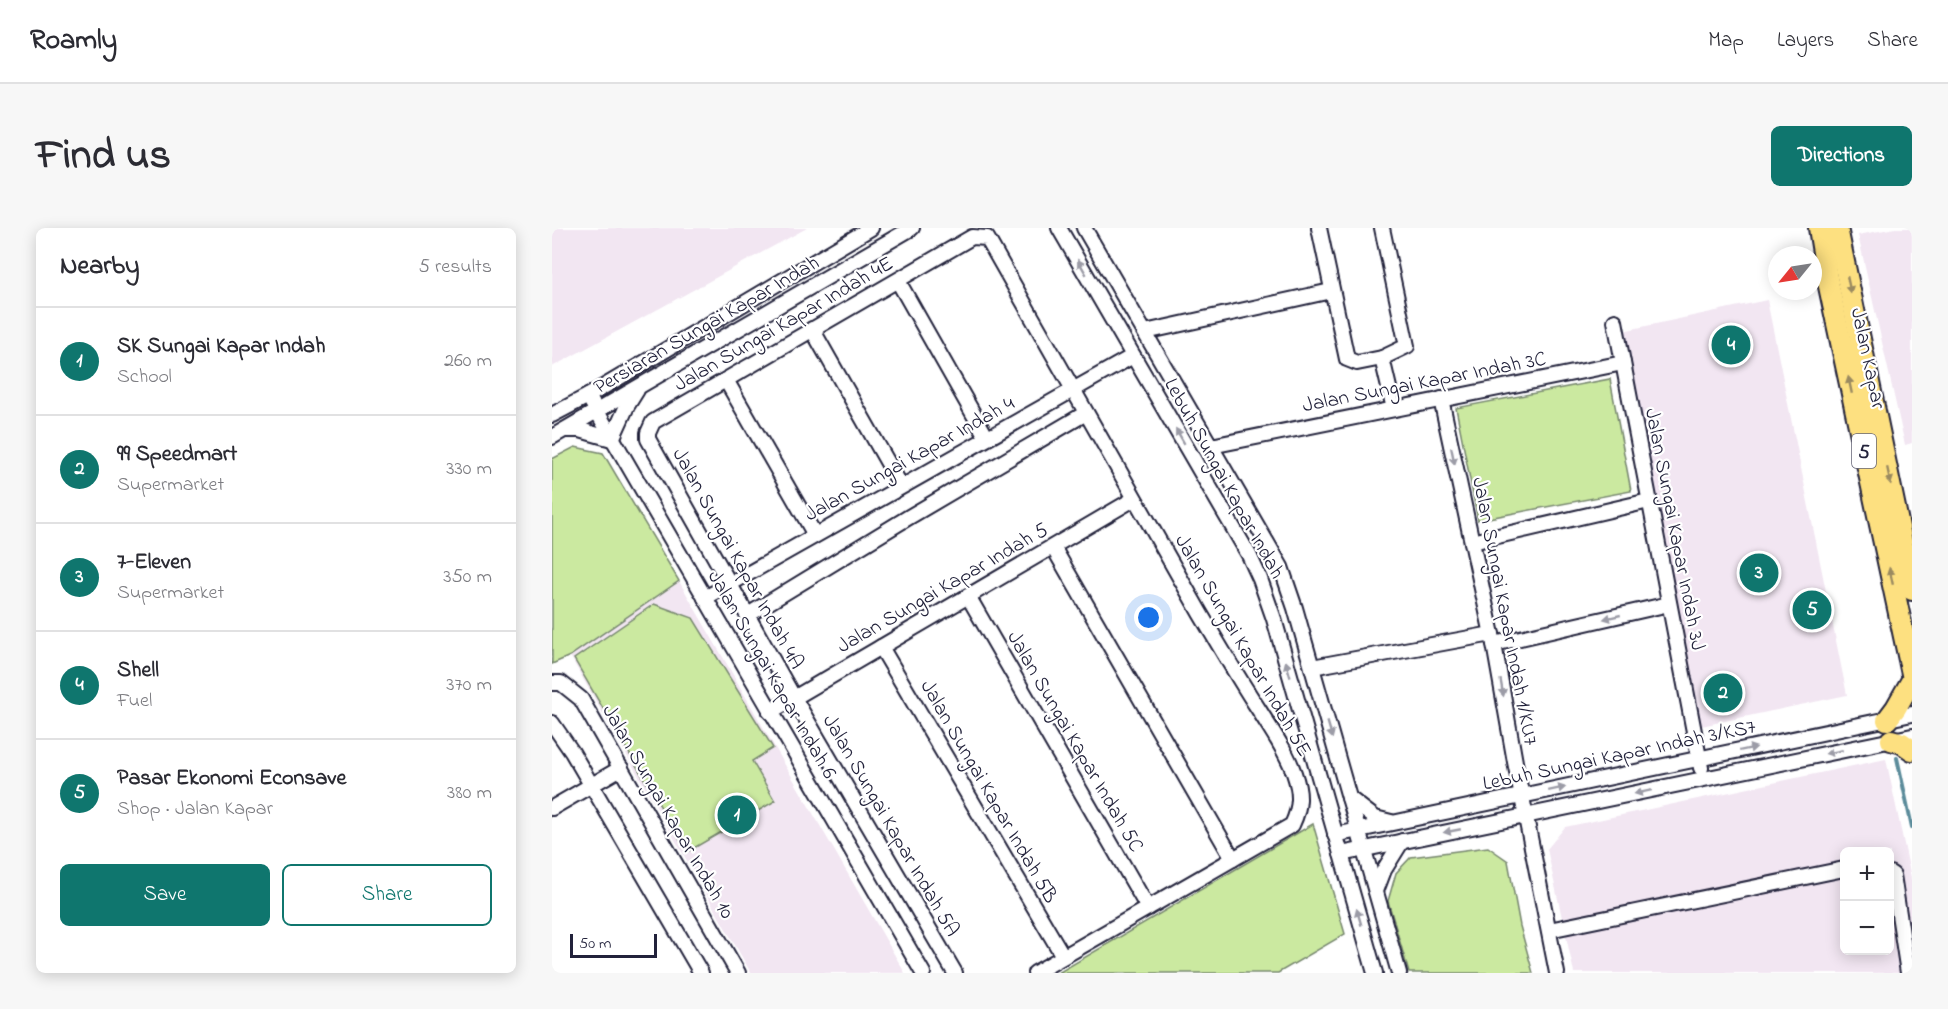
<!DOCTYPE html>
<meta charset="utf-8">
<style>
body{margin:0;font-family:"Indie Flower",sans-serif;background:#f7f7f7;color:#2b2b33}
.controls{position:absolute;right:18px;bottom:18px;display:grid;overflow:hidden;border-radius:9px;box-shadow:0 3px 15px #0003}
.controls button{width:54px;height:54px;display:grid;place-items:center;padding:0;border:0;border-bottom:2px solid #e1e1e2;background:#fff;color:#2b2b33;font:30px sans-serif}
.compass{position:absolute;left:1216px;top:18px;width:54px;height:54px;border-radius:50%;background:#fff;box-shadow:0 3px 15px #0003;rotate:240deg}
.scale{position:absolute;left:18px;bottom:15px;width:87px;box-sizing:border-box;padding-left:6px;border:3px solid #22223b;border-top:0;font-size:16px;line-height:21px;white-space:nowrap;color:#22223b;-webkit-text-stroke:4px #fff;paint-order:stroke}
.you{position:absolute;left:597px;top:390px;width:21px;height:21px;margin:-15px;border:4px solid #fff;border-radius:50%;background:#1a73e8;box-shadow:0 0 0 9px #1a73e833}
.badge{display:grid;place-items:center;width:39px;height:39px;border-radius:50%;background:#0f766e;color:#fff;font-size:20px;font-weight:700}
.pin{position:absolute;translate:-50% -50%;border:3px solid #fff;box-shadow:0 2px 6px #0006}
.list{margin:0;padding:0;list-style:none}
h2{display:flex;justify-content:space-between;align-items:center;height:78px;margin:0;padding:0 24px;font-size:26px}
h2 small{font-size:20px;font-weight:400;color:#7c7c81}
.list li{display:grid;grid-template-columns:39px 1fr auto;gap:18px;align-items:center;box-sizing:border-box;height:108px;padding:0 24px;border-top:2px solid #e1e1e2}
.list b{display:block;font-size:22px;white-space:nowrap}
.list p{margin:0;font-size:20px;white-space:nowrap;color:#7c7c81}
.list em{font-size:20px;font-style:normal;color:#7c7c81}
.actions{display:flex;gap:12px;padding:18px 24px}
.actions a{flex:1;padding:14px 0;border:2px solid #0f766e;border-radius:9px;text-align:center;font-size:21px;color:#0f766e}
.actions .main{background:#0f766e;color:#fff}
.map{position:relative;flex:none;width:1360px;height:745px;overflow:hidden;border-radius:9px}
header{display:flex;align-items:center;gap:36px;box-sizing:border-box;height:84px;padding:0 30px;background:#fff;border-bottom:2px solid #e1e1e2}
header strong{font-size:28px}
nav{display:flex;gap:33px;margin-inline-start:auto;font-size:21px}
.intro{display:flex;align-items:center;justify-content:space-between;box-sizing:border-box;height:144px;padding:0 36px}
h1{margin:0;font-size:42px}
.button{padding:15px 27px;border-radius:9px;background:#0f766e;color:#fff;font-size:21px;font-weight:700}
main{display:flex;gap:36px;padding:0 36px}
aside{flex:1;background:#fff;border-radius:9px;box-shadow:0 3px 15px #0003}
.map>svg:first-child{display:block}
.built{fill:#f2e6f2;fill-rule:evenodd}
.green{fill:#cbe9a0;stroke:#76866e;stroke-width:1.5}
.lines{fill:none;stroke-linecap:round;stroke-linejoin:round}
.stream{stroke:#5b8c9b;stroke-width:4}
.minor-casing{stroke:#22223b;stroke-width:18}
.highway-casing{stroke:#22223b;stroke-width:24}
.minor{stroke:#fff;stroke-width:14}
.highway{stroke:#fde080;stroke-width:20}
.oneway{fill:#9c9ca7}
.oneway2{fill:#9a8a61}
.labels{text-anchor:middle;stroke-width:4.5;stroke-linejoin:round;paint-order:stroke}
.shield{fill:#fff;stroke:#646476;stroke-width:1.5}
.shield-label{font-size:20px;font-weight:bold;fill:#22223b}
.street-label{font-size:21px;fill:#22223b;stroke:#fff}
</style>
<header>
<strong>Roamly</strong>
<nav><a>Map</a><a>Layers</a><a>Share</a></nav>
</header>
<div class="intro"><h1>Find us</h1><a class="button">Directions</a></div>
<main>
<aside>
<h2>Nearby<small>5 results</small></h2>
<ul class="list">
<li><span class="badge">1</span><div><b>SK Sungai Kapar Indah</b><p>School</p></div><em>260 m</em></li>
<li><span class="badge">2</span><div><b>99 Speedmart</b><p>Supermarket</p></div><em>330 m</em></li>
<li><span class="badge">3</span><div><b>7-Eleven</b><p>Supermarket</p></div><em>350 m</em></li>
<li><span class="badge">4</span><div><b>Shell</b><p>Fuel</p></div><em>370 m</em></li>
<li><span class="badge">5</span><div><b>Pasar Ekonomi Econsave</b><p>Shop · Jalan Kapar</p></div><em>380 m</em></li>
</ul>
<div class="actions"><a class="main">Save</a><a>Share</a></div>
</aside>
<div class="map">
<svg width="1360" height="745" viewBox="0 0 1360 745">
<rect width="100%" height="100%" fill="#fff"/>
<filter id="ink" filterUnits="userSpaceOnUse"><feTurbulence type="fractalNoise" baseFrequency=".0167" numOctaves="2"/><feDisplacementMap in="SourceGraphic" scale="12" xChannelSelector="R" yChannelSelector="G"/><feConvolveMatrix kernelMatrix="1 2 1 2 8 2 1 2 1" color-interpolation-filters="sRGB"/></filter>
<g filter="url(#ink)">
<g class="built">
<polygon points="0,0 255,0 0,139"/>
<polygon points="1343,0 1360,0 1360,215 1353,217 1306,7"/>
<polygon points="1215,72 1295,467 1145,499 1071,103"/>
<polygon points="127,353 353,745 199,745 18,428"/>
<path d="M1334,531l26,123v91h-338l-27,-124 18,-22zM1292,624h46v98h-46z"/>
</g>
<g class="green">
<polygon points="1058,151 1079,263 926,292 904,180"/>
<polygon points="23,219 51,225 127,353 18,428 0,436 0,231"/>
<polygon points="102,376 141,390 221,520 200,533 223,573 135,624 22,431"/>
<polygon points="761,596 793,706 726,745 506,745"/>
<polygon points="936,619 956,633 968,698 981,745 857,745 836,673 844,645 859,629"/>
</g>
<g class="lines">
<polyline class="stream" points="1345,530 1360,599"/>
<defs>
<g id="minor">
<polyline points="507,0 697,327 708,351 722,391 823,745"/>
<polyline points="532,0 729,339 743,380 847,745"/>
<polyline points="767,0 795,131 805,135 830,130 842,181"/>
<polyline points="346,53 435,210"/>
<polyline points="1063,93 1149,540"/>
<polyline points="260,101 349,258"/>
<polyline points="593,104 779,63"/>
<polyline points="830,130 855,118 830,0"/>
<polyline points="174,152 263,307"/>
<polyline points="36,168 371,745"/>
<polyline points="889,171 942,416 963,534 1005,745"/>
<polyline points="0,187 36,168 319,0"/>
<polyline points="13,202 28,202 60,211"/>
<polyline points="0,209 360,0"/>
<polyline points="60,211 75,178 85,162"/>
<polyline points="659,218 1071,135"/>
<polyline points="920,314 1097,273"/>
<polyline points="501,319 681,631"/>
<polyline points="416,368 596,680"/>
<polyline points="153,370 581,128"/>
<polyline points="196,387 357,289 534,185"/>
<polyline points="942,416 1117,376"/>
<polyline points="329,419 511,728"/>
<polyline points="760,439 940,406"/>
<polyline points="0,455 9,455 29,471 186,745"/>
<polyline points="218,484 582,271"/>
<polyline points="0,495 20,524 149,745"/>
<polyline points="797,570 823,590 839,594"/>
<polyline points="0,580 69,540"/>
<polyline points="783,607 1360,486"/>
<polyline points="789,626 1360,508"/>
<polyline points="1338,645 1341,647 1356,745"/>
<polyline points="824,663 832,642 850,613"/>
<polyline points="997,702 1292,641"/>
<path d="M403,745l-161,-275 -146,-259v-6l5,-11 319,-185 15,1c71,124 141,250 213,375 19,32 38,65 59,97 12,20 27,40 35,63 7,20 7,33 -2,52l-257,148"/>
</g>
<g id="highway">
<polyline points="1267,0 1275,49 1360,446"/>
<polyline points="1285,0 1360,362"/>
<polyline points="1335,492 1344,480 1360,452"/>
<polyline points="1339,512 1350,515 1360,522"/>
</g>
</defs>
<use href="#minor" class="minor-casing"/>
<use href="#highway" class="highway-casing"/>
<use href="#minor" class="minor"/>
<use href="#highway" class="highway"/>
</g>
<defs><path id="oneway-solid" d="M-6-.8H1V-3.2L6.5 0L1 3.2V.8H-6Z" transform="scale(1.5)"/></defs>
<g class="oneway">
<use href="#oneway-solid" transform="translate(530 39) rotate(-120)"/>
<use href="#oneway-solid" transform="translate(628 208) rotate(-120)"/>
<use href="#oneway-solid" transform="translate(901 228) rotate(78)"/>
<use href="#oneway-solid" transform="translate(1060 389) rotate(167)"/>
<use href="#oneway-solid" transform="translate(736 441) rotate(-106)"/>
<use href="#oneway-solid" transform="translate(950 460) rotate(80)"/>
<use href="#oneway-solid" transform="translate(778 502) rotate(74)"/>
<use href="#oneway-solid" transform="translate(1196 521) rotate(-12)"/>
<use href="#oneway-solid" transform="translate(1282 524) rotate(168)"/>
<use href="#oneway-solid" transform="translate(1005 561) rotate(-12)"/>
<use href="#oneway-solid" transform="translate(1091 564) rotate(168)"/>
<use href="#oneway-solid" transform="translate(900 603) rotate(169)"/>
<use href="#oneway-solid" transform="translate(807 689) rotate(-106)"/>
</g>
<g class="oneway2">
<use href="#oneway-solid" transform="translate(1297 57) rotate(78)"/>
<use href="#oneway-solid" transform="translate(1298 157) rotate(-102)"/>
<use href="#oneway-solid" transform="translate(1337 248) rotate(78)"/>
<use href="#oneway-solid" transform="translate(1339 348) rotate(-102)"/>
</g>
</g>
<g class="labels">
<rect class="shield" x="1300" y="206" width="24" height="34" rx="4.5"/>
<g class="shield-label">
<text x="1312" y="230">5</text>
</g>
<g class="street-label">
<text transform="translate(231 95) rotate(-30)" y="7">Jalan Sungai Kapar Indah 4E</text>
<text transform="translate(154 96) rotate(-30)" y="7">Persiaran Sungai Kapar Indah</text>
<text transform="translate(1317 130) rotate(78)" y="7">Jalan Kapar</text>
<text transform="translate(872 153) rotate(-11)" y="7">Jalan Sungai Kapar Indah 3C</text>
<text transform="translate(357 230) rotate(-29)" y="7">Jalan Sungai Kapar Indah 4</text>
<text transform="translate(673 250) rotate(61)" y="7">Lebuh Sungai Kapar Indah</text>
<text transform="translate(1124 301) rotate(79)" y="7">Jalan Sungai Kapar Indah 3J</text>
<text transform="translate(187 330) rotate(61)" y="7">Jalan Sungai Kapar Indah 4A</text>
<text transform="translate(390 359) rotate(-30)" y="7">Jalan Sungai Kapar Indah 5</text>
<text transform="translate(954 383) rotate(79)" y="7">Jalan Sungai Kapar Indah 1/KU7</text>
<text transform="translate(692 417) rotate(60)" y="7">Jalan Sungai Kapar Indah 5E</text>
<text transform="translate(221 446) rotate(60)" y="7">Jalan Sungai Kapar Indah 6</text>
<text transform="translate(524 513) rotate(60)" y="7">Jalan Sungai Kapar Indah 5C</text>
<text transform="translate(1067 526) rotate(-12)" y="7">Lebuh Sungai Kapar Indah 3/KS7</text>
<text transform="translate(438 563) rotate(60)" y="7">Jalan Sungai Kapar Indah 5B</text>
<text transform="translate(117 583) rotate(60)" y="7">Jalan Sungai Kapar Indah 10</text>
<text transform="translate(340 597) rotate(60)" y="7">Jalan Sungai Kapar Indah 5A</text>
</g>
</g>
</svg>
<div class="controls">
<button>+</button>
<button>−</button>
</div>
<svg class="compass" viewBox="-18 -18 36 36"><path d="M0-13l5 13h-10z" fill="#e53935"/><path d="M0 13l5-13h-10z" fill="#7c7c81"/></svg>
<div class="scale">50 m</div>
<div class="you"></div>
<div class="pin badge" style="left:185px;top:587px">1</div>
<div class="pin badge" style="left:1171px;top:465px">2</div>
<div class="pin badge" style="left:1207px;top:345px">3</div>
<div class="pin badge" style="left:1179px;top:117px">4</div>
<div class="pin badge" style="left:1260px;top:382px">5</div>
</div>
</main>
